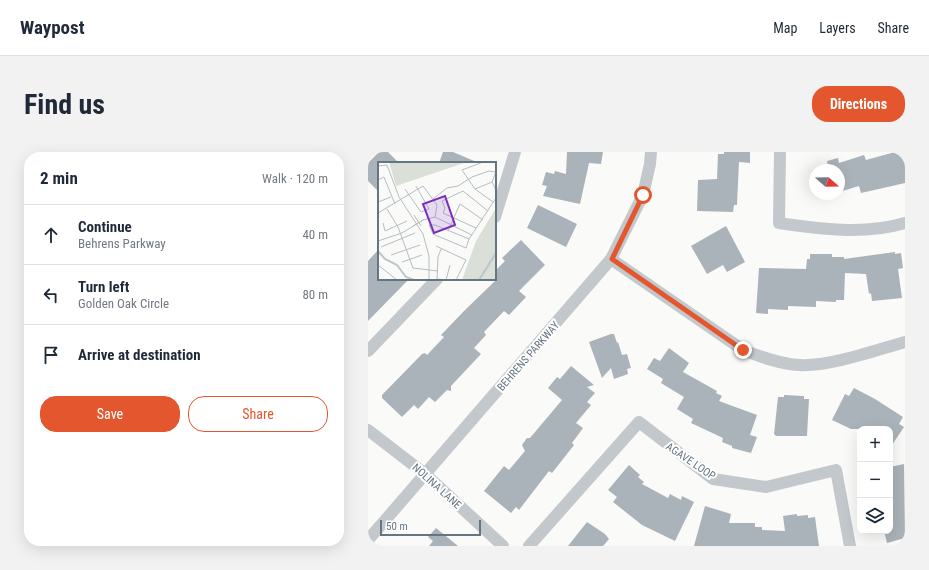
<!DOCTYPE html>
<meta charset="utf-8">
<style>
body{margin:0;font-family:"Roboto Condensed",sans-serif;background:#f2f2f3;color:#1f2937}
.controls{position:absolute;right:12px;bottom:12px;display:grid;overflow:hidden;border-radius:8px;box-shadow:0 4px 16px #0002}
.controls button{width:36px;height:36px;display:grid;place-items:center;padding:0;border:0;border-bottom:1px solid #e0e1e3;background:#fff;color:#1f2937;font:20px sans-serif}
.compass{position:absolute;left:441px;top:12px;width:36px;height:36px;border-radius:50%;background:#fff;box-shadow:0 4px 16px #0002;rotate:110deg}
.scale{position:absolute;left:12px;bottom:10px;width:101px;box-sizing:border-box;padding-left:4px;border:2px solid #657683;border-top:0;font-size:11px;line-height:14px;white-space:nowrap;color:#657683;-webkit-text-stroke:3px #fff;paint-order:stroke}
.stop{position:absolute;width:12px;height:12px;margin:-9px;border:3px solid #e4572e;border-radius:50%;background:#fff}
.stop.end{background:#e4572e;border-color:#fff;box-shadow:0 1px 4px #0008}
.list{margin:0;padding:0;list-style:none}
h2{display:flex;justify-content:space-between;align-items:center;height:52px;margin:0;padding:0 16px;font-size:17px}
h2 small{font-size:13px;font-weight:400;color:#747a83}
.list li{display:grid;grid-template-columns:26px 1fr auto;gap:12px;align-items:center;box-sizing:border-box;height:60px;padding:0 16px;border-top:1px solid #e0e1e3}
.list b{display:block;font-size:15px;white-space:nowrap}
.list p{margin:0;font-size:13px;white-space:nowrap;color:#747a83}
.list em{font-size:13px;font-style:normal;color:#747a83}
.actions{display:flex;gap:8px;padding:12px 16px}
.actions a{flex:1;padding:9px 0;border:1px solid #e4572e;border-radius:16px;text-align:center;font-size:14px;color:#e4572e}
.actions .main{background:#e4572e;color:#fff}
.icon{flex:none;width:22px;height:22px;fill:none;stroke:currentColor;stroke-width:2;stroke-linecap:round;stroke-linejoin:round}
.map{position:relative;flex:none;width:537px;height:394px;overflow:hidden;border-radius:16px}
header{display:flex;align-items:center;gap:24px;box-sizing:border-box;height:56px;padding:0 20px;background:#fff;border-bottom:1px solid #e0e1e3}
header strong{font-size:19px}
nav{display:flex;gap:22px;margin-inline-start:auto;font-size:14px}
.intro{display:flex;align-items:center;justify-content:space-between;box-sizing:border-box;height:96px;padding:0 24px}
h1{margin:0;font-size:28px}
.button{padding:10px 18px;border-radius:16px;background:#e4572e;color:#fff;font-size:14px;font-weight:700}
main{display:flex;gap:24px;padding:0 24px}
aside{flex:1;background:#fff;border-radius:16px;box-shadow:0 4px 16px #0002}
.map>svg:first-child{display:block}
.building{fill:#aab3b9}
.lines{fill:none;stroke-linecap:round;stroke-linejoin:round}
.minor{stroke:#c3c8cc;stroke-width:12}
.route{stroke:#e4572e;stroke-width:5}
.labels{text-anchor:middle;stroke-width:4;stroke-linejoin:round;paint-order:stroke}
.street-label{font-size:11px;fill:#657683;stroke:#fff}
.inset-river{fill:none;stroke:#bbc7cb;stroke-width:2}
.inset-road{fill:none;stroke:#b5bdc2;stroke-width:1}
.view{fill:#7b2cbf;fill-opacity:0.15;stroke:#7b2cbf;stroke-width:2}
.inset-edge{fill:none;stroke:#657683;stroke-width:2}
</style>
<header>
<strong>Waypost</strong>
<nav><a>Map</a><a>Layers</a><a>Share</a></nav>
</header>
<div class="intro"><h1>Find us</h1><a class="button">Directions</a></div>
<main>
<aside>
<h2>2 min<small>Walk · 120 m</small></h2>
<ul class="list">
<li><svg class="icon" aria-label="ahead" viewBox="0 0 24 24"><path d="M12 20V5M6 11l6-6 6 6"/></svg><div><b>Continue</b><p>Behrens Parkway</p></div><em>40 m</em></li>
<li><svg class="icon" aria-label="left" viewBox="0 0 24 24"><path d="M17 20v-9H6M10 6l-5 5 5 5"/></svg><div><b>Turn left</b><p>Golden Oak Circle</p></div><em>80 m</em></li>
<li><svg class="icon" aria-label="arrive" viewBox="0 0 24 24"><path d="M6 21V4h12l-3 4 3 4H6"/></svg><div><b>Arrive at destination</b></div></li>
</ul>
<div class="actions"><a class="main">Save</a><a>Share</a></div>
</aside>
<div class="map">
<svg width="537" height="394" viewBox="0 0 537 394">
<rect width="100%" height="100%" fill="#fafaf8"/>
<g class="building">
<polygon points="11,0 20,0 31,11 11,11 11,40 0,29 0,11"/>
<polygon points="75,0 85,0 111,11 71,11"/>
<polygon points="199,0 235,0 233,12 221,11 212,52 175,44 179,34 174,33 178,20 186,22 187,19 198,22"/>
<polygon points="356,0 382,0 382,11 371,10 369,53 366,53 365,60 329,59 330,28 349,27 350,2 356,2"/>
<polygon points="527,0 537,0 537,31 493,41 491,34 471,40 471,18 461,18 459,9 470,6 471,11 496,3 498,8"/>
<polygon points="170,53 209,72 198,95 159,76"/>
<polygon points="358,74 377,110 359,120 355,113 339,122 323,94"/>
<polygon points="153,88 177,113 151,139 158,145 141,163 136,159 116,180 118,183 106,196 113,202 83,234 83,239 79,238 67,250 61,245 50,257 46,253 34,265 14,246 14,243 54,202 57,201 59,203 76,185 73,183 96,159 127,129 127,119 137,109 134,106"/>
<polygon points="11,97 11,127 41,127 0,169 0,109"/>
<polygon points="527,100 527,102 533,101 535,116 530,117 534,146 504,149 503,141 501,142 498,122 477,121 476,148 468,148 468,150 448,149 448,155 420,154 420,158 400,157 400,162 388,161 391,116 438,117 439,107 442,107 442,102 464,102 464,105 476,105 476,107"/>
<polygon points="243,182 246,182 249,191 250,190 254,203 259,202 263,216 259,217 260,222 246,227 243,216 234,226 221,190"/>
<polygon points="301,196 321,211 315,220 349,239 348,241 354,244 351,249 389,263 382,283 389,285 383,301 364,296 364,294 354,290 355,286 323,271 325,267 309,257 316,245 293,231 295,227 279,217 286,206 292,209"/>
<polygon points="203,214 226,233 219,235 227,241 219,250 223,253 208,271 215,276 204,291 206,293 184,321 181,319 151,358 148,355 143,361 116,339 136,314 141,318 157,299 154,293 159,286 162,286 194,248 180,236 189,225 192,227"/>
<polygon points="486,236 507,247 535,265 531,272 536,275 522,296 522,277 483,277 464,268 477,242 481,244"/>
<polygon points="416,243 436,244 436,247 441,247 439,284 408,284 406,282 410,245 416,245"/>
<polygon points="536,312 537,386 519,391 516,379 522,379 522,315"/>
<polygon points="261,313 272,323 270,325 276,330 274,332 300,346 302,342 313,348 314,344 326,350 307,389 274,373 245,350 249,345 240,338"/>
<polygon points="337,354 363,362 361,371 387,371 387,375 394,375 394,378 417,379 415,364 429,362 429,364 440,363 440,366 447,365 451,394 326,394"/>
<polygon points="219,370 237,382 241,387 235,394 200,394"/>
<polygon points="68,376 90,394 61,394 65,389 60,385"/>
</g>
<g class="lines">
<g class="minor">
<path d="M412,0l-1,71c41,6 86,12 126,0"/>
<polyline points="127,65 147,0"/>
<path d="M243,107l132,91c18,7 37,14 56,15 30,2 77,-15 106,-23"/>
<polyline points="0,199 69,127"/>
<polyline points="0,278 57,322 135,394"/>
<polyline points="0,388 243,107 275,43 282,12 283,0"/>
<polyline points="161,394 271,270 345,327 398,335 468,318 482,394"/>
</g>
</g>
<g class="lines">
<polyline class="route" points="275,43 244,107 375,198"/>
</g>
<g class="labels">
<g class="street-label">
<text transform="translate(160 204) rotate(-49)" y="4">BEHRENS PARKWAY</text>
<text transform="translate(323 309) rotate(34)" y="4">AGAVE LOOP</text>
<text transform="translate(69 334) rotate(42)" y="4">NOLINA LANE</text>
</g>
</g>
<g transform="translate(10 10)">
<rect width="118" height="118" fill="#fafaf8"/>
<path d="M11,0h78l-71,24zM118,46v72h-34l14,-39z" fill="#dadfd7"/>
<path class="inset-river" d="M0,89l7,8 12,6 9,12 8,3M101,118l17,-27"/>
<path class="inset-road" d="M105,0l-21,8 13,19 18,13M0,4l9,-1 12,32 24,37 6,22v24M118,10l-4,10 4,8M0,18l6,-3 11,27M27,27l16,23 8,-3 -13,-23M97,27l17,-7M55,37l14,-11 11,-2 14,-9 17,-6 6,1M0,40l13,-5M9,47l11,18 15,41 25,3M0,51l45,-27 14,19 -2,12M36,53l7,11M45,58l12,-3 37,18M5,61l2,8 22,-10M98,66l-33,-15 2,-5 -3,-7 21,-10 25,20M70,69l12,-27 23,16M91,77l-34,-14h-6l4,9 33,14 3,-9 27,-41M0,79l24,-8 21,-13 -10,6M58,84l30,14 -10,20M3,85l34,-14M63,87l-3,8 -1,22 9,1M13,93l29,-10M24,100l20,-7M0,103l19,15M68,118l4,-15"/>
<path class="view" d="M67,34l10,29 -21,8 -11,-29z"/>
<rect width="118" height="118" class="inset-edge"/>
</g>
</svg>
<div class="controls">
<button>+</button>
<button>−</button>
<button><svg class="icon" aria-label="layers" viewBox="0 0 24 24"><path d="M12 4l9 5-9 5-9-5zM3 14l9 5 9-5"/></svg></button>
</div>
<svg class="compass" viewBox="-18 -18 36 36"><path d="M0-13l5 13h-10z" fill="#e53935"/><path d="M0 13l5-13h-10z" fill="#747a83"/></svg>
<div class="scale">50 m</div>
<div class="stop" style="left:275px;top:43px"></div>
<div class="stop end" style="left:375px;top:198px"></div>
</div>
</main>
